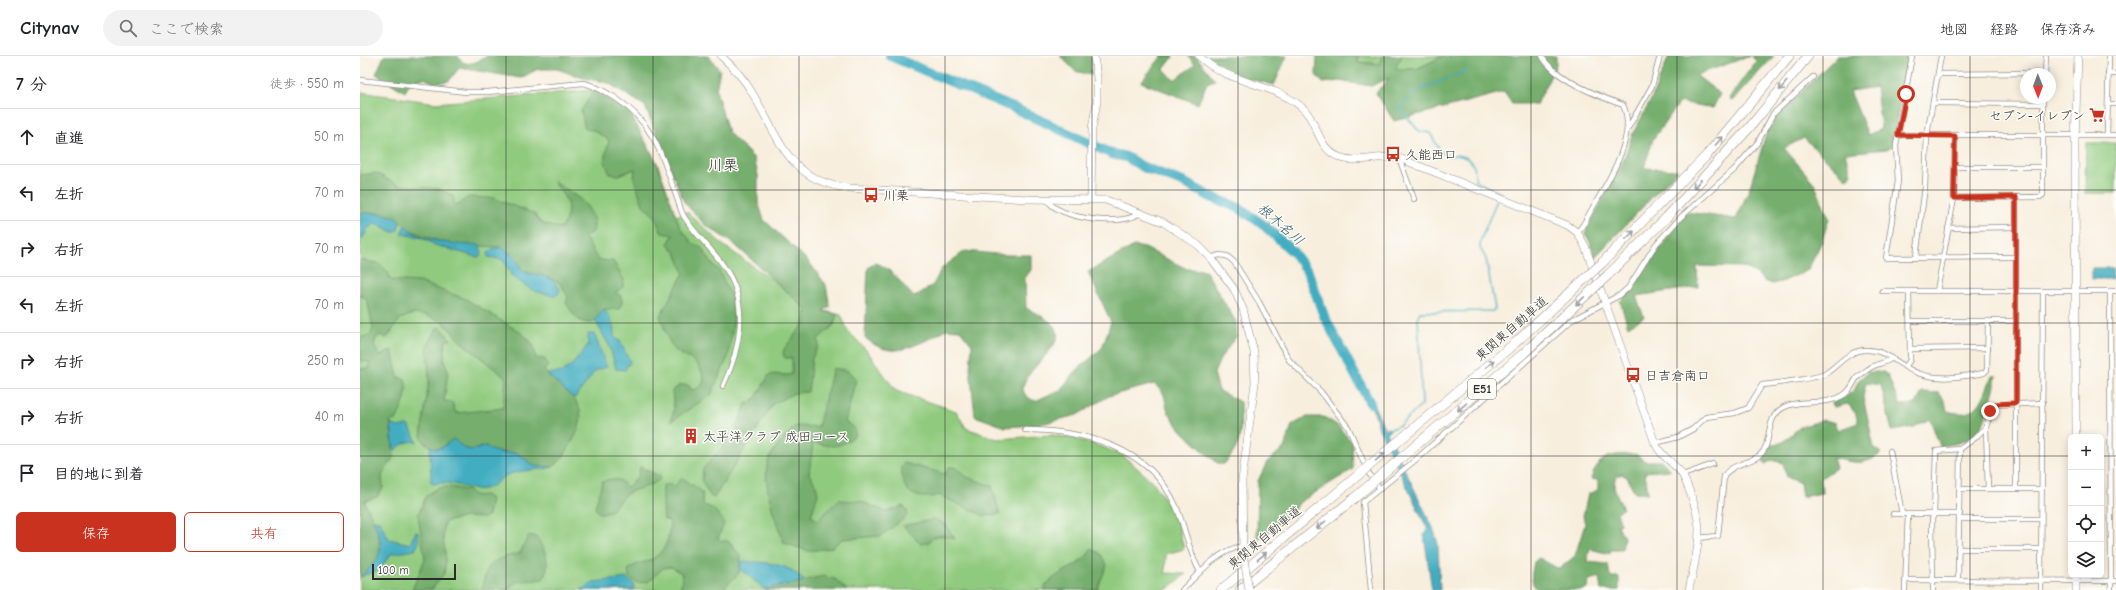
<!DOCTYPE html>
<html lang="ja">
<meta charset="utf-8">
<style>
body{margin:0;font-family:"Comic Neue","Klee One",sans-serif;background:#f2f2f2;color:#202124}
.controls{position:absolute;right:12px;bottom:12px;display:grid;overflow:hidden;border-radius:6px;box-shadow:0 2px 10px #0003}
.controls button{width:36px;height:36px;display:grid;place-items:center;padding:0;border:0;border-bottom:1px solid #e0e0e0;background:#fff;color:#202124;font:20px sans-serif}
.compass{position:absolute;left:1660px;top:12px;width:36px;height:36px;border-radius:50%;background:#fff;box-shadow:0 2px 10px #0003;rotate:179deg}
.scale{position:absolute;left:12px;bottom:10px;width:84px;box-sizing:border-box;padding-left:4px;border:2px solid #2b2b2b;border-top:0;font-size:11px;line-height:14px;white-space:nowrap;color:#2b2b2b;-webkit-text-stroke:3px #fdfcf7;paint-order:stroke}
.stop{position:absolute;width:12px;height:12px;margin:-9px;border:3px solid #c8321e;border-radius:50%;background:#fff}
.stop.end{background:#c8321e;border-color:#fff;box-shadow:0 1px 4px #0008}
.list{margin:0;padding:0;list-style:none}
h2{display:flex;justify-content:space-between;align-items:center;height:52px;margin:0;padding:0 16px;font-size:17px}
h2 small{font-size:13px;font-weight:400;color:#757577}
.list li{display:grid;grid-template-columns:26px 1fr auto;gap:12px;align-items:center;box-sizing:border-box;height:56px;padding:0 16px;border-top:1px solid #e0e0e0}
.list b{display:block;font-size:15px;white-space:nowrap}
.list em{font-size:13px;font-style:normal;color:#757577}
.actions{display:flex;gap:8px;padding:12px 16px}
.actions a{flex:1;padding:9px 0;border:1px solid #c8321e;border-radius:6px;text-align:center;font-size:14px;color:#c8321e}
.actions .main{background:#c8321e;color:#fff}
.icon{flex:none;width:22px;height:22px;fill:none;stroke:currentColor;stroke-width:2;stroke-linecap:round;stroke-linejoin:round}
.map{position:relative;flex:none;width:1756px;height:534px;overflow:hidden}
header{display:flex;align-items:center;gap:24px;box-sizing:border-box;height:56px;padding:0 20px;background:#fff;border-bottom:1px solid #e0e0e0}
header strong{font-size:19px}
nav{display:flex;gap:22px;margin-inline-start:auto;font-size:14px}
.search{width:280px;height:36px;background:#f2f2f2;display:flex;align-items:center;gap:10px;box-sizing:border-box;padding:0 14px;border-radius:22px;color:#757577;font-size:15px}
main{display:flex}
aside{flex:1;background:#fff}
.map>svg:first-child{display:block}
.green{fill:#90ca7e;stroke:#5e7a54}
.forest{fill:#74ae6d;stroke:#506c4c;fill-rule:evenodd}
.water{fill:#43adc1;stroke:#376c76}
.lines{fill:none;stroke-linecap:round;stroke-linejoin:round}
.stream{stroke:#43adc1;stroke-width:1.5}
.river{stroke:#43adc1;stroke-width:10}
.street-casing{stroke:#928c84;stroke-width:6}
.secondary-casing{stroke:#928c84;stroke-width:8}
.highway-casing{stroke:#928c84;stroke-width:10}
.street{stroke:#fff;stroke-width:4.5}
.secondary{stroke:#fff;stroke-width:7}
.highway{stroke:#fff;stroke-width:9}
.secondary-bridge-casing{stroke:#928c84;stroke-width:8;stroke-linecap:butt}
.highway-bridge-casing{stroke:#928c84;stroke-width:10;stroke-linecap:butt}
.secondary-bridge{stroke:#fff;stroke-width:7}
.highway-bridge{stroke:#fff;stroke-width:9}
.oneway{stroke:#a0a0a0}
.route{stroke:#c8321e;stroke-width:5}
.grid{fill:none;stroke:#2b2b2b;stroke-width:1;stroke-opacity:0.55}
.labels{text-anchor:middle;stroke-width:3;stroke-linejoin:round;paint-order:stroke}
.shield{fill:#fdfcf7;stroke:#6a6a68;stroke-width:1}
.shield-label{font-size:12px;font-weight:bold;fill:#2b2b2b}
.poi-label{font-size:13px;fill:#2b2b2b;stroke:#fdfcf7;text-anchor:start}
.street-label{font-size:13px;fill:#2b2b2b;stroke:#fdfcf7}
.water-label{font-size:14px;font-style:italic;fill:#355f67;stroke:#fdfcf7}
.quarter-label{font-size:15px;fill:#2b2b2b;stroke:#fdfcf7}
</style>
<header>
<strong>Citynav</strong>
<div class="search"><svg class="icon" aria-label="search" viewBox="0 0 24 24"><circle cx="10" cy="10" r="6"/><path d="M15 15l6 6"/></svg>ここで検索</div>
<nav><a>地図</a><a>経路</a><a>保存済み</a></nav>
</header>
<main>
<aside>
<h2>7 分<small>徒歩 · 550 m</small></h2>
<ul class="list">
<li><svg class="icon" aria-label="ahead" viewBox="0 0 24 24"><path d="M12 20V5M6 11l6-6 6 6"/></svg><div><b>直進</b></div><em>50 m</em></li>
<li><svg class="icon" aria-label="left" viewBox="0 0 24 24"><path d="M17 20v-9H6M10 6l-5 5 5 5"/></svg><div><b>左折</b></div><em>70 m</em></li>
<li><svg class="icon" aria-label="right" viewBox="0 0 24 24"><path d="M7 20v-9h11M14 6l5 5-5 5"/></svg><div><b>右折</b></div><em>70 m</em></li>
<li><svg class="icon" aria-label="left" viewBox="0 0 24 24"><path d="M17 20v-9H6M10 6l-5 5 5 5"/></svg><div><b>左折</b></div><em>70 m</em></li>
<li><svg class="icon" aria-label="right" viewBox="0 0 24 24"><path d="M7 20v-9h11M14 6l5 5-5 5"/></svg><div><b>右折</b></div><em>250 m</em></li>
<li><svg class="icon" aria-label="right" viewBox="0 0 24 24"><path d="M7 20v-9h11M14 6l5 5-5 5"/></svg><div><b>右折</b></div><em>40 m</em></li>
<li><svg class="icon" aria-label="arrive" viewBox="0 0 24 24"><path d="M6 21V4h12l-3 4 3 4H6"/></svg><div><b>目的地に到着</b></div></li>
</ul>
<div class="actions"><a class="main">保存</a><a>共有</a></div>
</aside>
<div class="map">
<svg width="1756" height="534" viewBox="0 0 1756 534">
<rect width="100%" height="100%" fill="#fdfcf7"/>
<filter id="ink" filterUnits="userSpaceOnUse"><feTurbulence type="fractalNoise" baseFrequency=".025" numOctaves="2"/><feDisplacementMap in="SourceGraphic" scale="8" xChannelSelector="R" yChannelSelector="G"/><feConvolveMatrix kernelMatrix="1 2 1 2 8 2 1 2 1" color-interpolation-filters="sRGB"/></filter>
<filter id="wash" filterUnits="userSpaceOnUse"><feTurbulence type="fractalNoise" baseFrequency=".012" numOctaves="4" result="noise"/><feDisplacementMap in="SourceGraphic" scale="16" xChannelSelector="R" yChannelSelector="G"/><feGaussianBlur stdDeviation="0.9" result="paint"/><feColorMatrix in="noise" values="0 0 0 0 0 0 0 0 0 0 0 0 0 0 0 0 0 1.4 0 .05"/><feComposite in="paint" operator="in"/></filter>
<g filter="url(#wash)">
<rect width="100%" height="100%" fill="#f8eedd"/>
<g class="green">
<polygon points="998,0 1084,0 1056,13 1035,13 998,6"/>
<polygon points="234,34 297,107 316,160 327,156 363,189 452,252 481,259 488,275 507,295 536,335 596,355 606,372 637,383 693,379 724,385 761,398 793,426 815,457 824,493 806,498 805,517 826,518 806,534 0,534 0,36 76,47"/>
<polygon points="1726,87 1756,87 1756,137 1725,137"/>
</g>
<g class="forest">
<path d="M24,0h74c6,13 20,6 29,0h221l12,14 -4,20 12,42 26,26 4,17v27l6,18 44,41 18,24 4,22 -7,4 14,3 -3,11 -16,14 1,6 -7,13 -4,34 -14,1 -21,11 -59,94 -3,-1 -9,-16 1,-12 35,-39 -3,-3 4,-5 7,-18 9,-5 14,-24c9,-2 15,1 23,-1v-16h-7l-2,-4 1,-5 21,-27 1,-13 -72,-65 -29,-19 -21,-23 -39,-96 -37,-23 -25,-5 -26,-9h-19l-17,9 -62,-10 -10,13 -15,2 -10,-5 -14,5 -5,9 -29,-18z"/>
<polygon points="700,0 731,0 731,19 715,15"/>
<polygon points="802,0 814,0 804,13 814,24 835,9 828,0 836,0 855,24 847,27 838,48 781,26"/>
<path d="M847,0h80l-13,29c-27,-7 -47,-9 -67,-29z"/>
<polygon points="957,0 998,0 998,6 1019,8 1022,0 1042,0 1035,13 1056,13 1084,0 1196,0 1196,9 1177,48 1152,48 1144,36 1034,65 1016,37 1029,22 1011,30 979,25 963,27 956,19"/>
<polygon points="1309,0 1390,0 1336,19 1360,38 1353,52 1320,46 1293,83 1284,112 1318,114 1234,202 1231,188 1225,177 1264,103 1272,79 1291,44"/>
<polygon points="1391,0 1414,0 1372,45 1369,42 1396,5"/>
<path d="M1477,0h71l-16,90 -5,3 -42,4 6,20 -4,6 -43,-41 -20,10 30,35 15,35 -7,23 -14,29 -24,11 -12,3 -8,-3 -8,-8 -13,-6 -46,-1 1,21 -62,9 8,21 -16,10 -8,-26 9,-9 57,-80 50,7 13,-29 18,-59 10,-14zM1516,31l5,42 -13,6 -18,-44z"/>
<path d="M234,34l35,21 28,52 23,64 13,17 8,3 12,18 6,5 12,27 3,21 -6,39 -17,38 -40,26 3,-12 -2,-18 8,-6h8l4,5 7,-2 5,-6c-4,-29 -22,-20 -32,-36 -5,-8 -8,-20 -12,-30l24,-43 -8,-20 -8,-9 5,-9 -11,-2 -8,-17 -11,-11 -9,-26 1,-10 -16,6 -9,-1 -6,-13 5,-21 -16,-10 -8,-1 -4,-18z"/>
<path d="M16,117l22,12 41,4 14,7 2,9 5,-1 8,-7 25,1 42,16c4,12 16,12 27,14 12,-22 4,-29 -9,-47 17,11 47,26 40,51l-9,4 14,24 15,1 11,19 -1,7 -8,6 6,3 1,6 -3,7h-15l-11,14c-15,1 -19,-8 -27,-20l2,-6 -8,-14 -20,-9h-9l-9,-4 -7,-12 -14,-11 -44,-2 -19,-4 -29,-11 -13,-13 -21,-4h-15v-38z"/>
<path d="M774,190l11,2 42,21 18,1 31,52v15l-15,20 -7,16 5,18 21,11c1,26 4,42 -16,62h-5c-13,-10 -44,-37 -50,-51 -7,-15 1,-16 -15,-29l-45,12 -32,19 -40,10 -32,2 -30,-11 -5,-48 2,-23 -12,-15 -14,-1c-11,8 -41,23 -55,21 -11,-1 -18,-6 -26,-12l3,-70 6,-5c17,3 28,22 40,34l19,-12 9,-17 23,-17 42,4h24v15l-6,8 1,30c11,6 24,11 30,21 13,21 -61,56 -21,72l25,-11 17,-20 25,-22 9,-26 -23,-50z"/>
<path d="M0,204l18,3 10,9 2,8 29,2 47,17 57,35 10,10 3,14 9,1 3,7 -4,5c24,22 50,34 29,69 -6,11 -11,20 -20,27l-18,-1 -18,-13h-14l-10,-2 -8,-5c-16,7 -19,4 -32,-7l-10,8 -7,2 -11,-6 -4,-7 8,-56 -2,-34 11,-19 5,3 8,10h-5l-2,20 4,11 -4,30 8,1 4,11 47,-5 3,-30 -46,-37 -17,-19 -18,-7 -12,-1 -13,5 -13,19 -7,-3 -4,3 -2,8 6,10 12,-6 6,27 7,2c4,16 -2,27 -9,41l-6,1 4,35 -12,20 1,12 -6,9 -13,4c14,30 30,52 -4,76v-208l10,-1v-6l-10,-1v-23l11,-4 2,-7 -6,-27 -7,-5z"/>
<path d="M473,312l15,3 8,8 -11,43 9,5 2,8c-20,15 -21,11 -43,8l-4,31 7,11 2,9 -7,22 7,4 20,-20 22,1 27,11 16,-6 4,4v6l-26,20 -39,3 -11,9 -23,3 -24,-8c-8,-21 -24,-63 -15,-84 6,-12 18,-24 27,-33l22,1z"/>
<path d="M1508,316h16l4,4 12,29 16,-1 6,-12 17,1 6,8 2,10c32,9 35,-11 45,-35h5l-2,2v8c-11,37 -10,56 -55,60l-10,-27 -16,8 -22,4 -11,-46 -15,-2 -3,14 11,51 7,5c-16,14 -29,9 -48,5l3,10 -15,10 1,15 -20,4 -2,-14 -13,-6 -4,-14 -11,-3 -7,4 -3,-8 6,-10 15,-4 17,-15 24,-7 12,3 2,7 20,-7 -2,-9 -8,-10 -14,3 -2,-4 15,-7 8,-7 3,-8z"/>
<polygon points="947,361 964,361 977,369 992,386 993,413 940,446 929,461 897,484 898,425 907,406 924,392 932,369"/>
<path d="M1276,398l8,7h18l9,9 -26,2 3,22 -13,-1 -8,-16 -6,-3 -6,4 -1,10 9,21 -6,3 3,12 -3,2 7,11 -2,13h-12v4l-20,-5 -3,13 21,2 2,13h9v13h-18l-2,-13 -10,3 -1,7 -5,3h-46c-8,-10 -5,-17 -3,-28l5,-4 20,11 16,-13 10,-32 -2,-8 5,-22 10,-4v-10l-7,-1c9,-26 20,-24 45,-25z"/>
<path d="M544,407l41,11 4,-7h6l12,10 25,9 8,28 -16,2 -45,-21c-12,3 -27,4 -34,-9 -3,-5 -3,-13 -4,-19z"/>
<path d="M280,411l20,9 -1,4c-9,7 -21,8 -31,13 -14,8 -9,20 -29,20l-4,-5 7,-26 8,-3 10,1 7,7 11,-11z"/>
<path d="M322,422l5,3 1,4h5l9,7 1,13c10,1 17,10 21,19l-6,14 3,3h7l13,15 -2,17 -14,14v3h-46l4,-10 -2,-7 -10,-6 -8,1 -15,14 -11,1 -8,-6 -1,-7c10,-9 16,-6 26,-12 14,-10 15,-21 16,-37l-6,-1c-1,-3 -1,-30 -1,-35 16,-3 5,8 19,-7z"/>
<path d="M89,431l19,3 8,6 10,-1 5,4 -3,16 -4,3 -18,-1 -21,5c-6,17 5,34 -1,51 -2,5 -8,11 -12,16l-20,1 13,-31 -7,-44 8,-19 12,-8z"/>
<path d="M576,463l10,6 9,14c-11,-3 -19,-7 -27,4l-7,1 -18,-18z"/>
<path d="M169,479l8,2c8,15 15,25 6,42l-27,3 -7,6v2h-27c5,-30 11,-30 38,-37z"/>
<path d="M731,493l9,4 7,12 -10,25h-54c11,-20 40,-22 48,-41z"/>
<polygon points="463,520 475,523 487,534 404,534"/>
</g>
<g class="water">
<path d="M0,157c13,0 30,-1 40,8l-2,9 -5,2 -18,-9 -9,7 -1,5 -5,6z"/>
<path d="M45,169c13,17 54,20 74,20l3,7 -2,4 -4,1 -41,-12 -12,-7 -21,-4v-3z"/>
<path d="M141,191c5,4 12,7 15,12 2,3 4,9 6,11 10,9 27,-1 38,20l-2,4 -4,2 -20,-5 -17,-11 -5,-4 -9,-16 -15,-3v-4l4,-4z"/>
<polygon points="1732,212 1753,212 1752,223 1732,223"/>
<path d="M244,253c7,9 11,17 10,28l6,4 10,21 -5,8 -9,-1 -6,-22 -15,-27z"/>
<polygon points="228,278 234,278 247,311 235,315 215,342 212,341 187,318 202,316 213,308 228,289"/>
<polygon points="1002,333 1008,337 1025,373 1029,372 1030,374 1027,377 1030,383 1073,472 1078,488 1080,534 1072,534 1065,486 1064,478 1067,475 1067,472 1019,373 1017,363"/>
<path d="M31,368l7,3 9,-2 3,2 7,15c-10,-2 -15,2 -23,9z"/>
<path d="M93,383c13,11 16,14 33,7l7,5 10,2h14l18,13 18,1c-15,4 -35,2 -48,9 -8,5 -12,12 -21,13 -18,3 -29,-10 -51,-5l-2,-2 -1,-36 6,3 7,-2z"/>
<path d="M13,464l6,1 10,18 21,5 6,-13 2,2 1,9 -4,8 -24,4 -12,16 -19,7c22,-19 26,-29 13,-57z"/>
<path d="M381,505c23,2 46,0 62,19l-1,2 -38,7 -24,-21z"/>
<polygon points="267,522 274,528 274,534 221,534 233,526"/>
</g>
<g class="lines">
<g class="stream">
<path d="M1107,15l-48,19 -20,18 20,23 11,2c4,6 8,17 14,21 4,4 7,1 12,1 17,2 20,11 19,26l25,12v2"/>
<polyline points="1028,374 1040,369 1062,349 1058,260 1060,256 1133,255 1135,253 1126,203 1120,192 1121,183 1137,144"/>
</g>
<polyline class="river" points="530,0 656,53 752,98 766,101 783,111 825,127 851,141 879,152 905,170 933,196 948,216 964,260 1010,347"/>
</g>
</g>
<g filter="url(#ink)">
<g class="lines">
<defs>
<g id="street">
<path d="M1182,0c12,23 56,40 81,49 15,31 -16,78 -31,104 -5,8 -8,17 -15,23"/>
<polyline points="1552,0 1536,90 1538,125 1526,202 1656,201"/>
<polyline points="1578,18 1685,17"/>
<polyline points="1685,18 1686,0"/>
<polyline points="1748,18 1756,18"/>
<path d="M0,24l106,12h21l97,-9c11,3 20,8 30,14 46,29 51,71 69,118 12,20 30,34 42,53 25,36 15,82 -2,118"/>
<polyline points="1573,47 1683,48"/>
<polyline points="1748,48 1756,48"/>
<polyline points="1268,72 1292,30 1300,0"/>
<polyline points="1747,78 1749,0"/>
<polyline points="1538,79 1756,79"/>
<polyline points="1039,102 1054,143"/>
<polyline points="1596,111 1683,111"/>
<polyline points="1656,141 1656,432"/>
<polyline points="1594,142 1680,141 1683,139 1683,42"/>
<path d="M687,143c8,20 80,29 93,13"/>
<polyline points="1588,172 1656,171"/>
<polyline points="1556,201 1565,131 1567,79 1581,0"/>
<polyline points="851,202 859,199 867,200 874,206 899,246 929,304 961,336 988,371 1008,416 1020,433"/>
<polyline points="1522,235 1756,235"/>
<polyline points="1577,235 1594,142 1595,80"/>
<polyline points="1750,235 1751,534"/>
<polyline points="1550,265 1656,265"/>
<polyline points="1550,293 1628,292"/>
<polyline points="1545,311 1550,304 1550,299 1549,235"/>
<polyline points="1626,371 1628,433"/>
<path d="M665,374c58,0 125,17 151,76 9,21 13,46 24,66"/>
<path d="M1295,387l23,-6 15,-8 13,-12 29,-4 13,-5 14,-23c9,-1 56,-7 63,-11 14,-9 23,-24 41,-24 20,-1 32,15 49,22 21,9 47,5 69,1l3,-3 1,-49"/>
<polyline points="1530,395 1542,458"/>
<polyline points="1323,419 1353,408"/>
<polyline points="1601,433 1681,433"/>
<polyline points="1533,458 1600,458"/>
<polyline points="1600,463 1681,463"/>
<path d="M1338,482l20,-2 6,-60c8,-13 25,-12 36,-21 12,-10 5,-35 21,-46 14,-10 39,-4 54,-10 12,-4 15,-9 21,-20 3,-4 10,-8 14,-11 7,-5 15,-4 22,-10"/>
<polyline points="1598,493 1681,493"/>
<polyline points="1545,524 1756,525"/>
<polyline points="1598,524 1600,393"/>
<path d="M822,534c17,-17 36,-39 60,-44"/>
<polyline points="1011,534 1003,446 1053,406 1212,264 1260,239 1268,232 1296,188 1321,161 1375,113 1398,86 1413,58 1453,21"/>
<polyline points="1545,534 1548,458"/>
<polyline points="1573,534 1572,463 1574,458 1576,395 1600,393 1615,382 1626,371 1633,349 1683,347"/>
<polyline points="1681,534 1683,235"/>
</g>
<g id="secondary">
<path d="M361,0c11,10 22,21 30,35 28,45 36,90 97,97l180,11 78,1 57,22 35,23 13,13 23,31 9,20 11,43 1,31 -13,97 1,73"/>
<path d="M839,0c27,27 70,26 100,49 19,13 17,43 40,52 19,8 40,-3 60,1l168,67 10,7 8,14 70,197c8,17 22,21 28,33 6,12 16,39 16,53 0,20 -6,41 -10,61"/>
<polyline points="731,143 732,72 737,46 737,22 734,0"/>
<polyline points="1716,381 1715,85 1718,0"/>
<polyline points="1716,534 1716,519"/>
</g>
<g id="highway">
<polyline points="1242,207 1347,99 1429,0"/>
<polyline points="1248,219 1306,162 1390,71 1448,0"/>
<polyline points="861,534 990,426"/>
<polyline points="880,534 992,444"/>
</g>
</defs>
<use href="#street" class="street-casing"/>
<use href="#secondary" class="secondary-casing"/>
<use href="#highway" class="highway-casing"/>
<use href="#street" class="street"/>
<use href="#secondary" class="secondary"/>
<use href="#highway" class="highway"/>
<defs>
<polyline id="secondary-bridge" points="883,497 889,534"/>
<g id="highway-bridge">
<polyline points="990,426 1155,287 1242,207"/>
<polyline points="992,444 1164,297 1248,219"/>
</g>
</defs>
<use href="#secondary-bridge" class="secondary-bridge-casing"/>
<use href="#highway-bridge" class="highway-bridge-casing"/>
<use href="#secondary-bridge" class="secondary-bridge"/>
<use href="#highway-bridge" class="highway-bridge"/>
</g>
<defs><path id="oneway-shaft" d="M-6 0H5M1.5-3L5.5 0L1.5 3" fill="none" stroke-width="1.6" stroke-linecap="round" stroke-linejoin="round"/></defs>
<g class="oneway">
<use href="#oneway-shaft" transform="translate(1423 30) rotate(129)"/>
<use href="#oneway-shaft" transform="translate(1359 85) rotate(-49)"/>
<use href="#oneway-shaft" transform="translate(1337 128) rotate(133)"/>
<use href="#oneway-shaft" transform="translate(1270 179) rotate(-45)"/>
<use href="#oneway-shaft" transform="translate(1220 245) rotate(137)"/>
<use href="#oneway-shaft" transform="translate(1130 308) rotate(-40)"/>
<use href="#oneway-shaft" transform="translate(1102 351) rotate(139)"/>
<use href="#oneway-shaft" transform="translate(1020 401) rotate(-40)"/>
<use href="#oneway-shaft" transform="translate(961 469) rotate(141)"/>
<use href="#oneway-shaft" transform="translate(902 500) rotate(-40)"/>
</g>
</g>
<g class="lines" filter="url(#ink)">
<polyline class="route" points="1546,38 1538,79 1595,80 1594,142 1656,141 1656,347 1636,348 1631,351 1630,355"/>
</g>
<path class="grid" d="M146,0v534M293,0v534M439,0v534M585,0v534M732,0v534M878,0v534M1024,0v534M1171,0v534M1317,0v534M1463,0v534M1610,0v534M0,134h1756M0,267h1756M0,400h1711M1741,400h15"/>
<defs>
<symbol id="supermarket-bare" viewBox="-9 -9 18 18"><path d="M-6-5.5h2.5l.6 2H6L4.5 2H-2.5L-4.4-4H-6ZM-1.5 3.2a1.3 1.3 0 1 0 .1 0ZM3 3.2a1.3 1.3 0 1 0 .1 0Z" fill="#c8321e" stroke="#fdfcf7" stroke-width="2.5" paint-order="stroke"/></symbol>
<symbol id="bus-bare" viewBox="-9 -9 18 18"><path d="M-5-6H5V4H4V6H2V4H-2V6H-4V4H-5ZM-3.5-4V0h7V-4ZM-3.5 1.2v1.5H-2V1.2ZM2 1.2v1.5H3.5V1.2Z" fill="#c8321e" stroke="#fdfcf7" stroke-width="2.5" paint-order="stroke"/></symbol>
<symbol id="building-bare" viewBox="-9 -9 18 18"><path d="M-4-6H4V6H1V3H-1V6H-4ZM-2.5-4.3h1.7v1.8h-1.7ZM.8-4.3h1.7v1.8H.8ZM-2.5-1h1.7V.8h-1.7ZM.8-1h1.7V.8H.8Z" fill="#c8321e" stroke="#fdfcf7" stroke-width="2.5" paint-order="stroke"/></symbol>
</defs>
<g fill-rule="evenodd">
<use href="#supermarket-bare" x="1726" y="48" width="22" height="22"/>
<use href="#bus-bare" x="1022" y="87" width="22" height="22"/>
<use href="#bus-bare" x="500" y="128" width="22" height="22"/>
<use href="#bus-bare" x="1262" y="308" width="22" height="22"/>
<use href="#building-bare" x="320" y="369" width="22" height="22"/>
</g>
<g class="labels">
<rect class="shield" x="1108" y="323" width="28" height="20" rx="3"/>
<g class="shield-label">
<text x="1122" y="337">E51</text>
</g>
<g class="poi-label">
<text x="1725" y="64" text-anchor="end">セブン-イレブン</text>
<text x="1045" y="103">久能西口</text>
<text x="523" y="144">川栗</text>
<text x="1285" y="324">日吉倉南口</text>
<text x="343" y="385">太平洋クラブ 成田コース</text>
</g>
<g class="street-label">
<text transform="translate(1151 272) rotate(-41)" y="5">東関東自動車道</text>
<text transform="translate(904 481) rotate(-40)" y="5">東関東自動車道</text>
</g>
<g class="water-label">
<text transform="translate(921 168) rotate(41)" y="5">根木名川</text>
</g>
<g class="quarter-label">
<text x="363" y="114">川栗</text>
</g>
</g>
</svg>
<div class="controls">
<button>+</button>
<button>−</button>
<button><svg class="icon" aria-label="locate" viewBox="0 0 24 24"><circle cx="12" cy="12" r="6"/><path d="M12 2v4M12 18v4M2 12h4M18 12h4"/></svg></button>
<button><svg class="icon" aria-label="layers" viewBox="0 0 24 24"><path d="M12 4l9 5-9 5-9-5zM3 14l9 5 9-5"/></svg></button>
</div>
<svg class="compass" viewBox="-18 -18 36 36"><path d="M0-13l5 13h-10z" fill="#e53935"/><path d="M0 13l5-13h-10z" fill="#757577"/></svg>
<div class="scale">100 m</div>
<div class="stop" style="left:1546px;top:38px"></div>
<div class="stop end" style="left:1630px;top:355px"></div>
</div>
</main>
